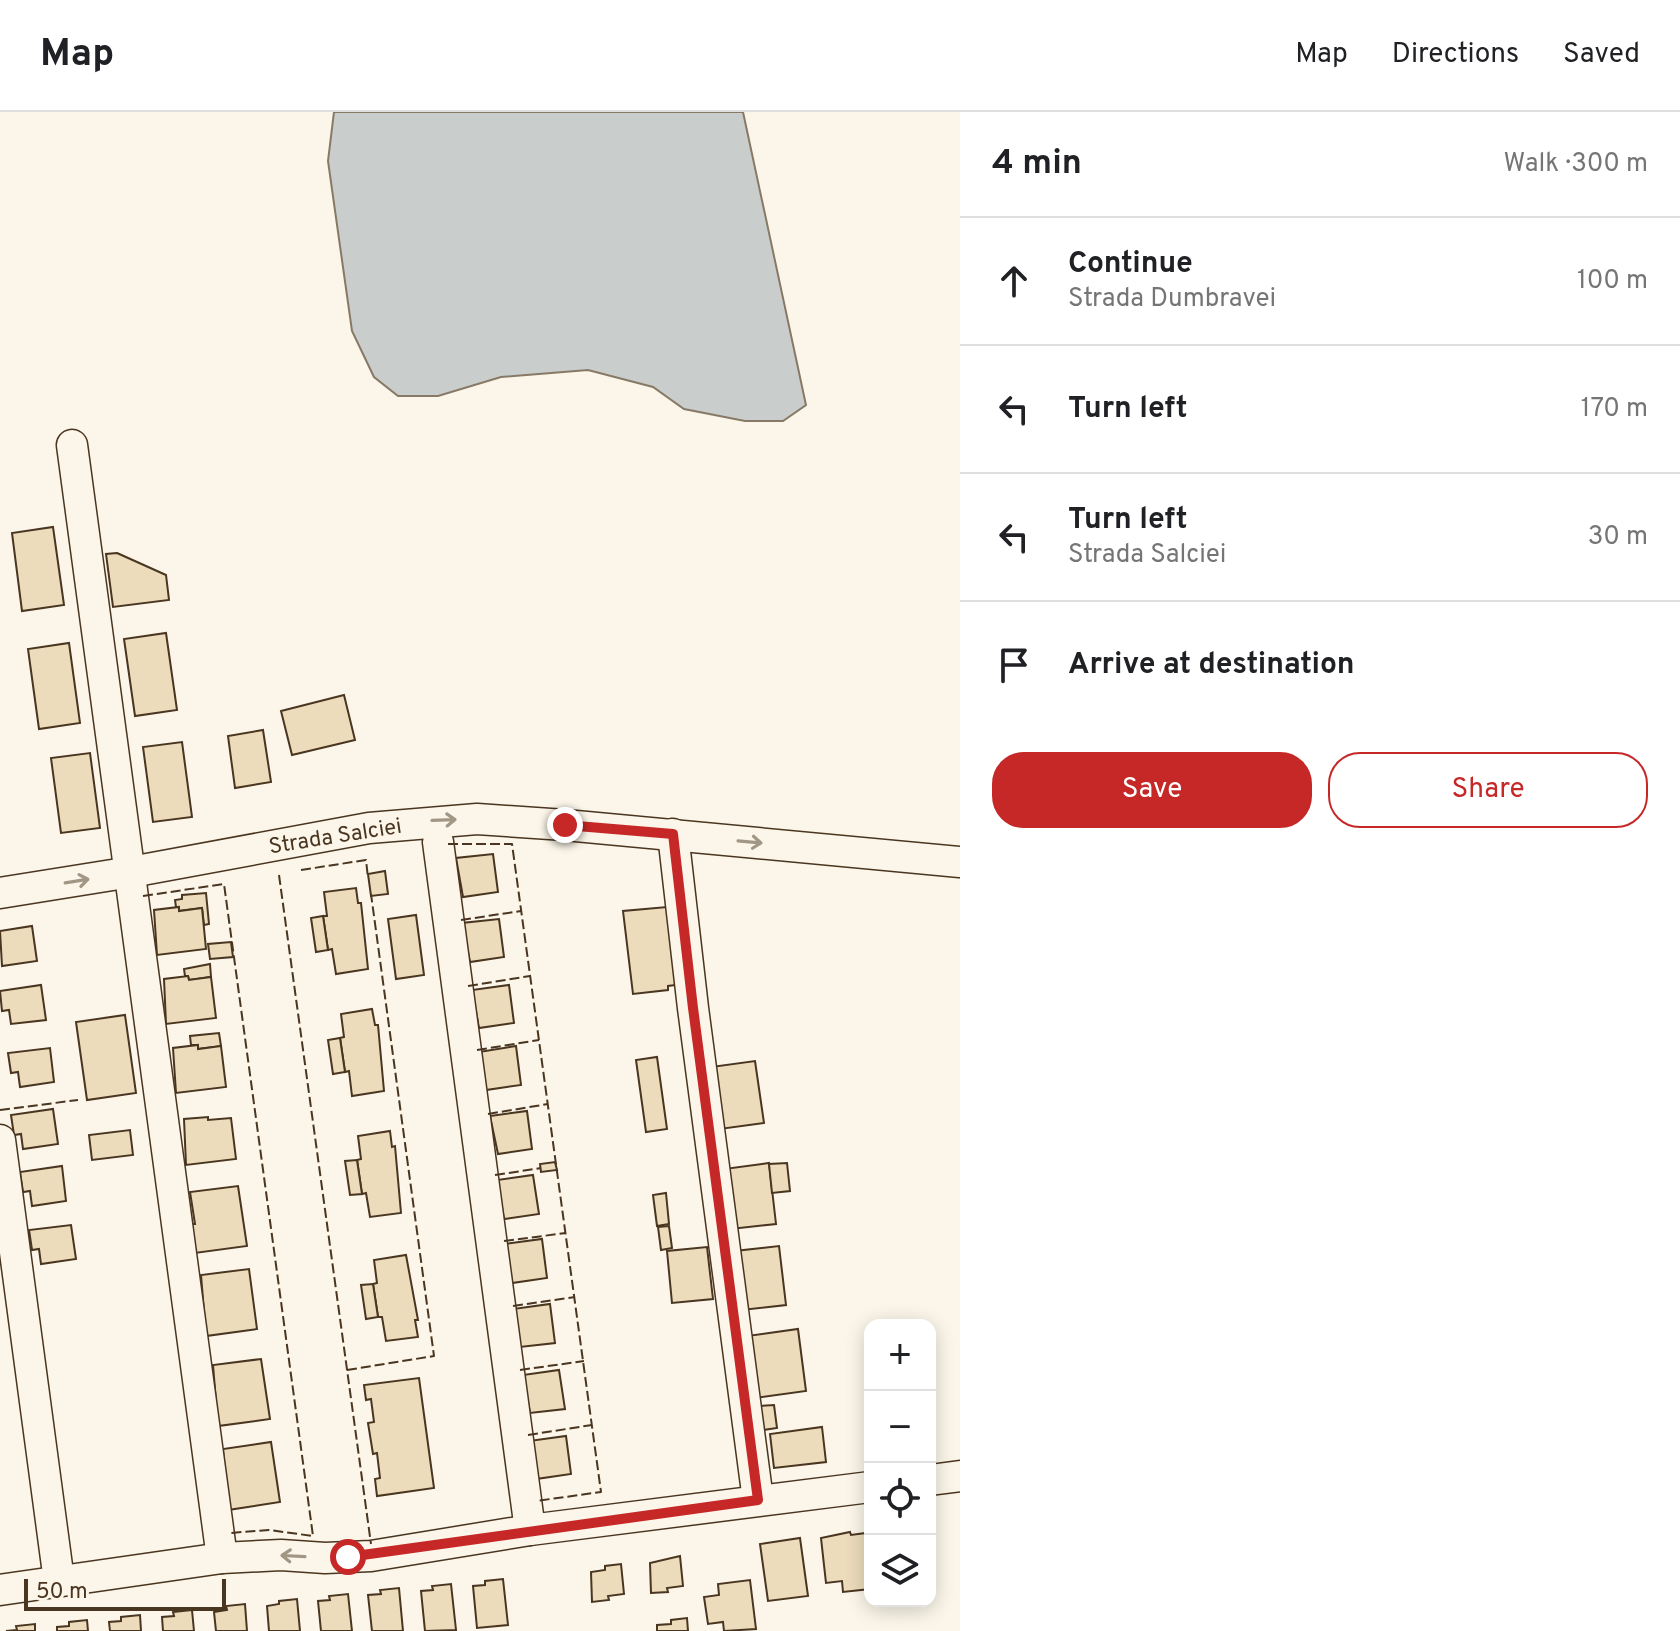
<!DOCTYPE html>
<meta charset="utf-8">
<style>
body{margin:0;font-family:Overpass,sans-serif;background:#f2f2f2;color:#202124}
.controls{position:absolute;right:24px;bottom:24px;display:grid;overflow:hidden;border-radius:16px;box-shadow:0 4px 20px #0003}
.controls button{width:72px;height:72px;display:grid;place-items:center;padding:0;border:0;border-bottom:2px solid #e0e0e0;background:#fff;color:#202124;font:40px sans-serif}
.scale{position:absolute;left:24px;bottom:20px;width:202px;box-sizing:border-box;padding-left:8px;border:4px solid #4a3520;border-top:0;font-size:22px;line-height:28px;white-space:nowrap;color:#4a3520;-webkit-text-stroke:6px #fbf6e9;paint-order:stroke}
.stop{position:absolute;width:24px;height:24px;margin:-18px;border:6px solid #c62828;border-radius:50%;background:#fff}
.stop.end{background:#c62828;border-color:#fff;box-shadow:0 2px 8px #0008}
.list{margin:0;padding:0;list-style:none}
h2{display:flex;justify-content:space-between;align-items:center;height:104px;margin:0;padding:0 32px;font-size:34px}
h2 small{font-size:26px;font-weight:400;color:#757577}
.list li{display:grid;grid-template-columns:52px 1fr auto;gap:24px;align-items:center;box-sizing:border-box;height:128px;padding:0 32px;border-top:2px solid #e0e0e0}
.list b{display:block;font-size:30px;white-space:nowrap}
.list p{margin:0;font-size:26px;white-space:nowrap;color:#757577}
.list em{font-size:26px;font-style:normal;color:#757577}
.actions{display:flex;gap:16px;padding:24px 32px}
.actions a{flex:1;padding:18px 0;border:2px solid #c62828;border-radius:32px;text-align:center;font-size:28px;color:#c62828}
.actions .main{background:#c62828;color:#fff}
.icon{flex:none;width:44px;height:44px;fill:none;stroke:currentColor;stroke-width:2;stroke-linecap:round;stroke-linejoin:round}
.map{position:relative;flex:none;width:960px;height:1519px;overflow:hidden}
header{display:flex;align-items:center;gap:48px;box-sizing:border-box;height:112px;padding:0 40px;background:#fff;border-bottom:2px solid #e0e0e0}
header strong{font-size:38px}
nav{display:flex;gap:44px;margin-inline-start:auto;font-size:28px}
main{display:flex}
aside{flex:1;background:#fff}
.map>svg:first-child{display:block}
.water{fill:#c9cecd;stroke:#887966;stroke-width:2}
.building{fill:#ecdcbc;stroke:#4a3520;stroke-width:2}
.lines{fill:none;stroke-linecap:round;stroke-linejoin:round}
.minor-casing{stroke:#4a3520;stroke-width:33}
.minor{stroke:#fbf6e9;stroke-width:30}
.fence{stroke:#4a3520;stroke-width:2;stroke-dasharray:10 4;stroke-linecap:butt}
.oneway{stroke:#a29684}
.route{stroke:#c62828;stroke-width:10}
.labels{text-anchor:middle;stroke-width:6;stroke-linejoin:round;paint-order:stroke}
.street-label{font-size:22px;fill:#4a3520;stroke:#fbf6e9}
</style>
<header>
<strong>Map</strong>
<nav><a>Map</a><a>Directions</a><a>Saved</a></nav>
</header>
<main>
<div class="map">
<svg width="960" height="1519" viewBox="0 0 960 1519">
<rect width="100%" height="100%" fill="#fbf6e9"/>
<polygon class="water" points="334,0 743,0 806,293 783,309 745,309 684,297 653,275 588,258 501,265 438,284 398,284 374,265 352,219 328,49"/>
<g class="building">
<polygon points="53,415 64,493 22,499 12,421"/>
<polygon points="117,441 166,463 169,488 113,495 106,442"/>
<polygon points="166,521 177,598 135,604 124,527"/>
<polygon points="69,531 80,611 39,617 28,537"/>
<polygon points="344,583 355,628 292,643 281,599"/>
<polygon points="263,618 271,670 235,676 228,624"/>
<polygon points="182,630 192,705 153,710 143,635"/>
<polygon points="90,641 100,716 61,721 51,646"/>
<polygon points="493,742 498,780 463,785 456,746"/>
<polygon points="385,759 388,782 371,784 368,762"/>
<polygon points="356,776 358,791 361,791 368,857 336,862 332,837 328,838 323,804 327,804 324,780"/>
<polygon points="206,781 209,812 204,813 202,796 179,799 179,795 176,795 175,788 182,787 182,783"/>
<polygon points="179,795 179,799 202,796 206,837 157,843 154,798"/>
<polygon points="667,795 676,873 668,874 668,878 633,882 623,799"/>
<polygon points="416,803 424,863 396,867 388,807"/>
<polygon points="323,804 328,838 316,840 311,806"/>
<polygon points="499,807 504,845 470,850 462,811"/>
<polygon points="32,814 37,849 2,854 0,819"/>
<polygon points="231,830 233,845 210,847 208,832"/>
<polygon points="210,852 211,865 189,868 188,864 185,864 184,857"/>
<polygon points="188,864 189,868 211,865 216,906 166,912 164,867"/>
<polygon points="41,873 46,908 11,912 9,898 2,899 0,879"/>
<polygon points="509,873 514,911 479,916 472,878"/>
<polygon points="372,897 375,913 378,913 384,979 352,984 349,959 345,960 340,926 344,925 341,902"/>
<polygon points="125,903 136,981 87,988 76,910"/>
<polygon points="219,921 221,934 198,937 198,933 191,933 190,924"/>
<polygon points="340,926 345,960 333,962 328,928"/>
<polygon points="198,933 198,937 221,934 226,975 176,981 173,936"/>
<polygon points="516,934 521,973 486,978 479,940"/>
<polygon points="50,936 54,970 20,975 18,960 11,961 8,941"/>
<polygon points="657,945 667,1017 646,1020 636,948"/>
<polygon points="755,949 764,1011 720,1017 711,955"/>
<polygon points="53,997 58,1032 23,1037 21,1022 14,1023 11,1003"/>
<polygon points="527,999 532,1037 498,1042 490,1004"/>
<polygon points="208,1005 208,1008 231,1006 236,1047 186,1053 184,1007"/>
<polygon points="130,1018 133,1043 92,1048 89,1023"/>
<polygon points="390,1019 392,1035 395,1034 401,1101 370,1105 366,1081 362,1082 357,1048 361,1047 358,1024"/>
<polygon points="357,1048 362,1082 350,1083 345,1049"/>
<polygon points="555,1050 557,1058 541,1060 540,1052"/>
<polygon points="769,1051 776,1112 731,1117 724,1057"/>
<polygon points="787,1051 790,1079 772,1081 769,1052"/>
<polygon points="62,1054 66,1089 32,1094 30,1079 23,1080 20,1060"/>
<polygon points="533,1063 539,1102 504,1107 497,1068"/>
<polygon points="238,1074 247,1134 195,1141 191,1112 195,1112 190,1080"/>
<polygon points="666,1081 669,1112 657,1114 653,1083"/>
<polygon points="71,1113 76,1147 41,1152 39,1137 32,1138 29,1118"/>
<polygon points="669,1114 672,1136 661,1138 658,1115"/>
<polygon points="542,1127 547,1166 512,1171 505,1132"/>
<polygon points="779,1134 786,1193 742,1198 735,1139"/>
<polygon points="707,1135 713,1187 672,1191 667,1139"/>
<polygon points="406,1143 418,1208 415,1208 418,1225 386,1229 382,1205 378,1205 373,1172 377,1171 374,1148"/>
<polygon points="249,1157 257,1217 206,1224 201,1163"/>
<polygon points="373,1172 378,1205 366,1207 361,1173"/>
<polygon points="550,1192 555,1231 520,1235 513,1197"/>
<polygon points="798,1217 806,1279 754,1286 747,1224"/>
<polygon points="261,1247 270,1307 218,1314 213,1253"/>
<polygon points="559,1258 565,1297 530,1301 523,1263"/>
<polygon points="419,1266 434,1376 377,1384 375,1367 380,1366 377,1341 373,1342 368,1311 374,1310 371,1287 366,1288 364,1273"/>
<polygon points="774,1293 777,1316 763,1318 760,1294"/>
<polygon points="822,1315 826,1350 774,1356 770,1322"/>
<polygon points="566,1324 571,1362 536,1367 529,1329"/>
<polygon points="271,1330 280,1390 228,1398 223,1337"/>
<polygon points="850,1420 851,1423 866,1421 870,1477 843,1480 842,1469 826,1471 821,1426"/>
<polygon points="800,1426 808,1484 768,1489 760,1432"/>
<polygon points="680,1444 683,1474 667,1476 668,1480 651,1481 650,1451"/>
<polygon points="621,1452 624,1482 608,1484 609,1488 592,1490 591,1460 605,1458 605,1454"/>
<polygon points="503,1467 508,1513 477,1516 473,1474 485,1473 485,1469"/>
<polygon points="750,1468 756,1517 724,1519 723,1510 708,1512 704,1485 719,1483 718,1472"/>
<polygon points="451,1472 456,1518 425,1519 421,1479 433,1478 432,1474"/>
<polygon points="399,1476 403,1519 372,1519 368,1483 381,1482 380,1478"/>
<polygon points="348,1482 352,1519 321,1519 318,1489 330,1488 329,1484"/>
<polygon points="297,1487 300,1519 269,1519 267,1494 279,1492 279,1489"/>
<polygon points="245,1492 247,1519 216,1519 214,1500 227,1498 226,1494"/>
<polygon points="192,1498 194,1519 163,1519 162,1505 174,1504 173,1500"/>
<polygon points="140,1503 141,1519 110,1519 109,1510 121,1509 121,1505"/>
<polygon points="687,1506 688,1519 657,1519 657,1513 671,1512 671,1508"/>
<polygon points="87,1508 88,1519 57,1519 57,1515 69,1514 69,1510"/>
<polygon points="35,1512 35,1519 6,1519 17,1518 16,1514"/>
</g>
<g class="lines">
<defs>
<g id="minor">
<polyline points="72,333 222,1446"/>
<polyline points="673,722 693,896 758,1388"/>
<polyline points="438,730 530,1418"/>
<polyline points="0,781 131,760 369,716 477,707 565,713 960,750"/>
<polyline points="0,1028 59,1469"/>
<polyline points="930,1368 960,1364"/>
<polyline points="0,1478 222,1446 281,1443 325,1446 371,1444 530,1418 870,1375"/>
</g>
</defs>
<use href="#minor" class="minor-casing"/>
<use href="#minor" class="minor"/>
<g class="fence">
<polyline points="448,732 512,732 601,1380 536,1389"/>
<polyline points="301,758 366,748 368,766"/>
<polyline points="279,763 371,1432"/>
<polyline points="143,784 224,772 313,1424 269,1418 230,1421"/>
<polyline points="461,808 521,799"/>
<polyline points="468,874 530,864"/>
<polyline points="477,938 539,928"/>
<polyline points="0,998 78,988"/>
<polyline points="488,1002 548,992"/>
<polyline points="495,1063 541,1056"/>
<polyline points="504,1129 566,1121"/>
<polyline points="513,1194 575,1185"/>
<polyline points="347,1258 434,1244 371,782"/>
<polyline points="520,1258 584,1249"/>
<polyline points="528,1323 592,1313"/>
</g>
</g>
<defs><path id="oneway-shaft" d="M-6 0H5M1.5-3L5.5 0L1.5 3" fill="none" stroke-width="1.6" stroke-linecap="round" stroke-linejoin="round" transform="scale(2)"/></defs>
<g class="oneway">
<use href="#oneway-shaft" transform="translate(444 708) rotate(-2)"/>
<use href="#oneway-shaft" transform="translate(750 730) rotate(5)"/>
<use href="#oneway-shaft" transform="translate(77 769) rotate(-9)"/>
<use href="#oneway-shaft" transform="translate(293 1444) rotate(-177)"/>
</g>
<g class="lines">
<polyline class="route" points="348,1445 758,1388 693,896 673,722 565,713"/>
</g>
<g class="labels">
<g class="street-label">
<text transform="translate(335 723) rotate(-9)" y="8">Strada Salciei</text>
</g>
</g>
</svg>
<div class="controls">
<button>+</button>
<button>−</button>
<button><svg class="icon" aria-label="locate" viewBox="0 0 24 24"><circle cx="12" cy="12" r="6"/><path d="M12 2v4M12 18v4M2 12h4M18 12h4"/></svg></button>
<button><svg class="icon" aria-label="layers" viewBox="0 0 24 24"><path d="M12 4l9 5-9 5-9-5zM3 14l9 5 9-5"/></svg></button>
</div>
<div class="scale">50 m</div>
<div class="stop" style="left:348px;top:1445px"></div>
<div class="stop end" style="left:565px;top:713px"></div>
</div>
<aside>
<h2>4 min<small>Walk · 300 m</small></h2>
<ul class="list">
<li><svg class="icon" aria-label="ahead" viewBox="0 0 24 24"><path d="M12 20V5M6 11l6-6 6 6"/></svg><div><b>Continue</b><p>Strada Dumbravei</p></div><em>100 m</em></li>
<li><svg class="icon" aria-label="left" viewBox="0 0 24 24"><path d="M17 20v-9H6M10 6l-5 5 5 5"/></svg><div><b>Turn left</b></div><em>170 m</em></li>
<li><svg class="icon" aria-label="left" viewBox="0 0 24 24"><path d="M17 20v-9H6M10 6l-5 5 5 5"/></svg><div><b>Turn left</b><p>Strada Salciei</p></div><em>30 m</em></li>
<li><svg class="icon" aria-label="arrive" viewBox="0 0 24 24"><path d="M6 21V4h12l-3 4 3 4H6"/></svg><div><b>Arrive at destination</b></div></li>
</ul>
<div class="actions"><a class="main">Save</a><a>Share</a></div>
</aside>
</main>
